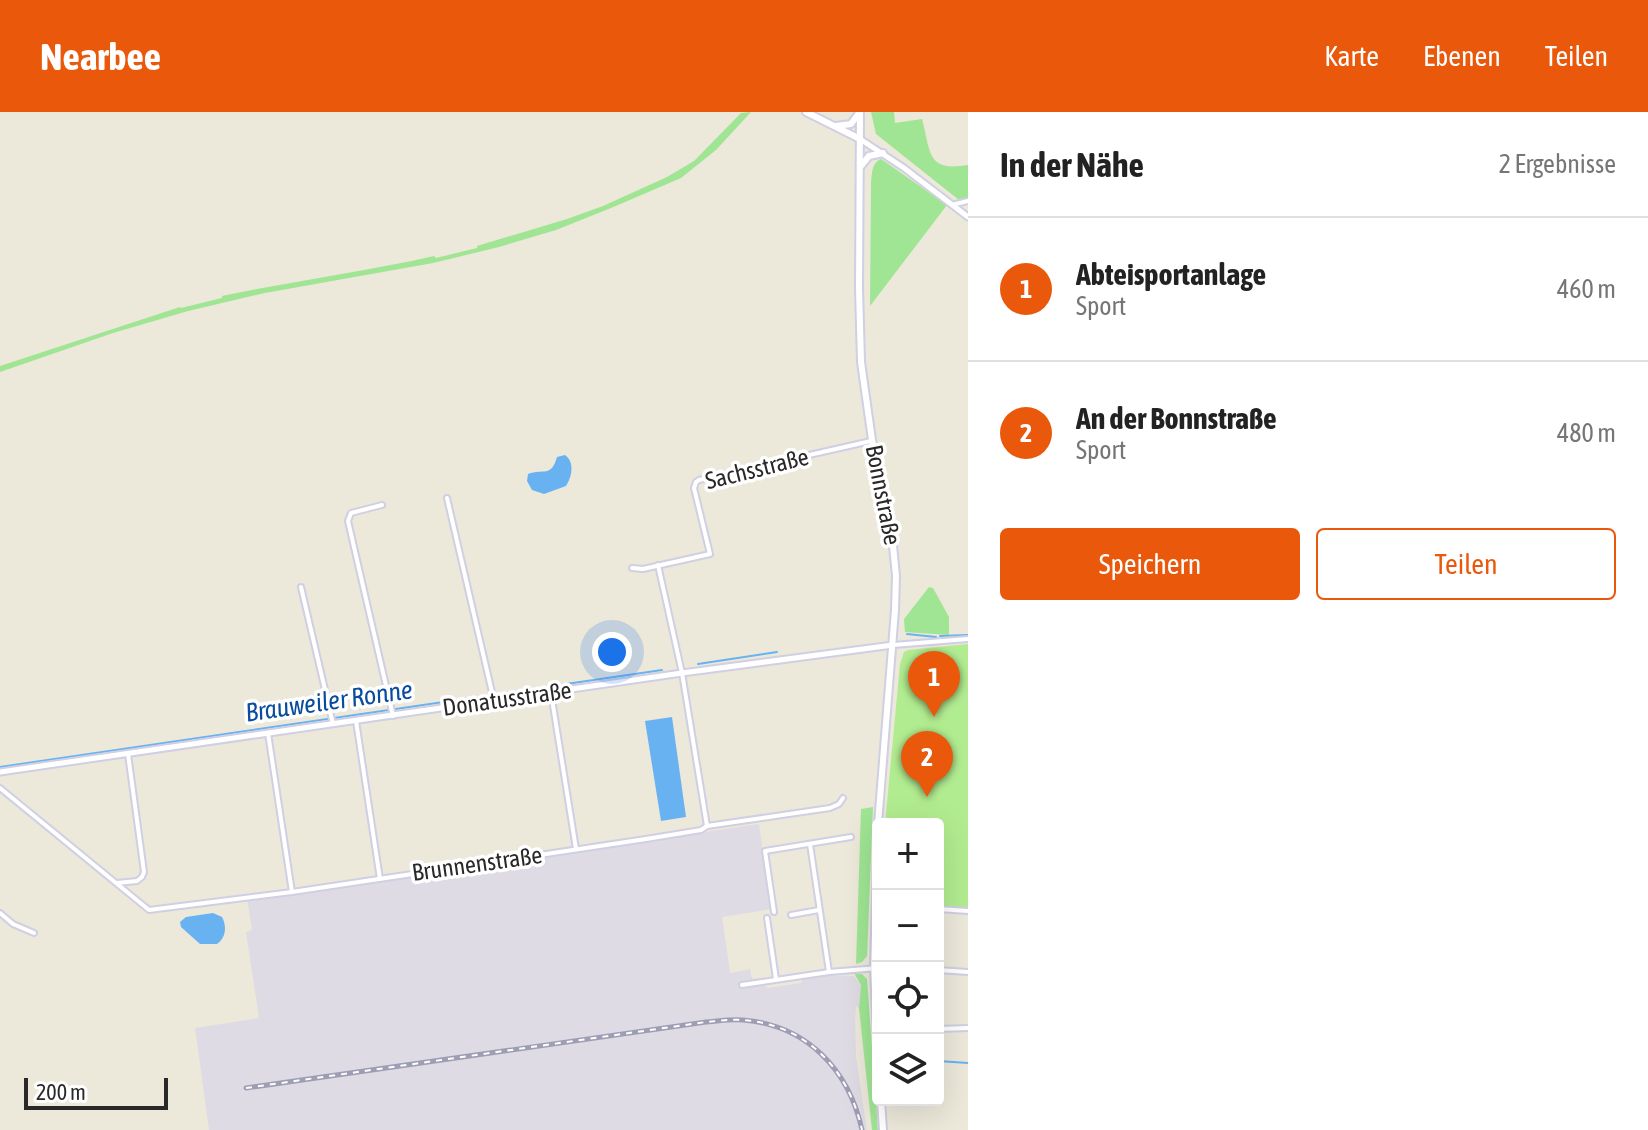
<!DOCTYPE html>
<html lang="de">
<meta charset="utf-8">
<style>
body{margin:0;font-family:"Asap Condensed",sans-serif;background:#f2f2f2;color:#222}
.controls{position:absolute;right:24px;bottom:24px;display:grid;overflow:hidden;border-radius:8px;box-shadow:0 8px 32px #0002}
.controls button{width:72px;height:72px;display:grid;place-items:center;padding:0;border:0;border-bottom:2px solid #e0e0e0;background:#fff;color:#222;font:40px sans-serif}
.scale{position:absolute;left:24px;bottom:20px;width:144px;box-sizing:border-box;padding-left:8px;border:4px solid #292929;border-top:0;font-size:22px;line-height:28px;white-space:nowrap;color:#292929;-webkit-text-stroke:6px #fff;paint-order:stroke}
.you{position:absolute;left:612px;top:540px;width:28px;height:28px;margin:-20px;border:6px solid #fff;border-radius:50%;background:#1a73e8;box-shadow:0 0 0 12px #1a73e833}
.badge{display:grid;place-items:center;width:52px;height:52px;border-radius:50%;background:#ea580c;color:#fff;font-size:26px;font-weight:700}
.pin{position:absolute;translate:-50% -66px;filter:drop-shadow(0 2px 4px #0008)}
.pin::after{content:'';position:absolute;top:42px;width:28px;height:24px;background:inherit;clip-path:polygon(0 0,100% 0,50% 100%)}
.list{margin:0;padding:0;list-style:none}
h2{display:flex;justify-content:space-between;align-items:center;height:104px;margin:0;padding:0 32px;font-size:34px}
h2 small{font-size:26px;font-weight:400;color:#767676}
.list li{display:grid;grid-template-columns:52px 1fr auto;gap:24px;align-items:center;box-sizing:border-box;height:144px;padding:0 32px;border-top:2px solid #e0e0e0}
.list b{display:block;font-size:30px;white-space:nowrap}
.list p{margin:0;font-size:26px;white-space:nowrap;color:#767676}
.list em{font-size:26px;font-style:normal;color:#767676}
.actions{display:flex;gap:16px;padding:24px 32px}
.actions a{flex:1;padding:18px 0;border:2px solid #ea580c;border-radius:8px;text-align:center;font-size:28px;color:#ea580c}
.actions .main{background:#ea580c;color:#fff}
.icon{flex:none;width:44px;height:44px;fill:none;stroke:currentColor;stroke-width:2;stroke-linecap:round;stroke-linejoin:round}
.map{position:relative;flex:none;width:968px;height:1018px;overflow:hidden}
header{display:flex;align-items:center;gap:48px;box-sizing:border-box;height:112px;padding:0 40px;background:#ea580c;color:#fff}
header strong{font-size:38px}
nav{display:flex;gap:44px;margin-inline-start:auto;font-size:28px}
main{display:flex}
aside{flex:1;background:#fff}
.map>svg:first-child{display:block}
.industrial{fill:#dfdbe4}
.green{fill:#9fe594}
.pitch{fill:#b2ec90}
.water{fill:#69b2f2}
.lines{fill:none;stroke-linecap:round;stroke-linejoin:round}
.stream{stroke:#69b2f2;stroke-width:2}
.minor-casing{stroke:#d0cfe3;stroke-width:8}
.tertiary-casing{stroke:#d0cfe3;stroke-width:9}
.secondary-casing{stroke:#d0cfe3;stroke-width:10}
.minor{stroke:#fff;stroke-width:4}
.tertiary{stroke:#fff;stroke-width:5}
.secondary{stroke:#fff;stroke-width:6}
.rail-casing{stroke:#9e9db4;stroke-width:5}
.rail{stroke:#fff;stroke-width:2;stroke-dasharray:6;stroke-linecap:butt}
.labels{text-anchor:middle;stroke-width:7;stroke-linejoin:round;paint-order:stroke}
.street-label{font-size:24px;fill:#292929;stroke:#fff}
.water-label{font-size:26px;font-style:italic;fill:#094c9d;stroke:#fff}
</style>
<header>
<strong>Nearbee</strong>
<nav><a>Karte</a><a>Ebenen</a><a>Teilen</a></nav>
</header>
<main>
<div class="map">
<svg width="968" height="1018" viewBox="0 0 968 1018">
<rect width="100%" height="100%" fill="#ece8da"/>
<polygon class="industrial" points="759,712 771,797 722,805 730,860 731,861 750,857 752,867 758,866 759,873 764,873 768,876 801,871 803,867 830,863 854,864 861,873 859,896 856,894 855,906 856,945 867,1018 209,1018 195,916 259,906 246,820 252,818 247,786 395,765 396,767 399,765 467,755 467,757 470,757 472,754"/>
<g class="green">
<path d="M751,0l-35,38 -35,28 -70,30 -55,22 -57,17 -66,16 -168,30 -77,18 -75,22 -113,39v-6l180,-59 1,1 41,-10v-2c71,-15 142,-24 212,-40l2,2 41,-10v-2l90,-27 36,-13 64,-29 27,-16 47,-48z"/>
<path d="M871,0h23l1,11 27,-4c9,33 4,53 46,46v34l-9,1 -83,-66z"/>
<path d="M881,47l66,46 -77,101 1,-122c1,-9 0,-21 10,-25z"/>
<polygon points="929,475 933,476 949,505 949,523 905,520 904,507"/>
<polygon points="873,695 867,844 862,850 856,852 861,697"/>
<polygon points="854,861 862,862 867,867 878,1018 872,1018 859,896 861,873"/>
</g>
<polygon class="pitch" points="968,532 968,796 938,794 938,712 885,712 900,552 904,540 908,538"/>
<g class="water">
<path d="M565,343c10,7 7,22 1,31l-22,8 -12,-4 -5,-9 1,-7c16,-6 23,4 29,-17z"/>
<polygon points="672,605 686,705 661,709 645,609"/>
<path d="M213,801l9,4c5,9 4,21 -5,27h-17l-19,-17 -1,-5 6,-5z"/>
</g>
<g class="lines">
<g class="stream">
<polyline points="907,522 936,525"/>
<polyline points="940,524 968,523"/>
<polyline points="698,552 777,540"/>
<polyline points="0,655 662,558"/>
<polyline points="938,949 968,951"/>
</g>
<defs>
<g id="minor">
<polyline points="952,93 968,89"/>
<polyline points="447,386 494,589"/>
<polyline points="382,393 351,401 348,409 393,604"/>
<polyline points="658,453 682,561 707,714"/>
<polyline points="632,456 643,457 710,442 694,376 696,370 699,368 871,329"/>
<polyline points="301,475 333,612"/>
<polyline points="893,533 968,527"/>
<polyline points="551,581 576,737"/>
<polyline points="356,609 380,767"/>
<polyline points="268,621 292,780"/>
<polyline points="0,676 149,798 292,780 646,727 701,718 707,714 830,696 839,692 843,686"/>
<polyline points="810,732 829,860"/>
<polyline points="117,771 137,769 142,765 144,760 128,642"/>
<polyline points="938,797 968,799"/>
<polyline points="774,800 765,739 851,725"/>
<polyline points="0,801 13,812 34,821"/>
<polyline points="791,803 819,798"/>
<polyline points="767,806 776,867"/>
<polyline points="938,858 968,860"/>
<polyline points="742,873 829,860 878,856"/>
<polyline points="938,917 968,916"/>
</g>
<g id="tertiary">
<polyline points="860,27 904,56 968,105"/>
<polyline points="0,660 682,561 893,533"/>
</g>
<g id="secondary">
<polyline points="806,0 860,27"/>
<polyline points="860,0 859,177 861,250 872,328 891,413 896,464 895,498 878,712"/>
<polyline points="836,14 851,12 859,1"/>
<polyline points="860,55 869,44 883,41"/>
<polyline points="878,716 874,856 878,947"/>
<polyline points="881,988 883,1018"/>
</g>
</defs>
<use href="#minor" class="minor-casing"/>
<use href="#tertiary" class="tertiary-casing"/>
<use href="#secondary" class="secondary-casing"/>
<use href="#minor" class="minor"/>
<use href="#tertiary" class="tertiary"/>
<use href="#secondary" class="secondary"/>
<defs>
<path id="rail" d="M246,976l460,-66c12,-1 25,-3 37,-2 64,5 106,50 119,110"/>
</defs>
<use href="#rail" class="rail-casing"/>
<use href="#rail" class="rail"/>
</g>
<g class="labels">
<g class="street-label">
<text transform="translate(757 357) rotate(-14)" y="8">Sachsstraße</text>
<text transform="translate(883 383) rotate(79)" y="8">Bonnstraße</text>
<text transform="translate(507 587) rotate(-8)" y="8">Donatusstraße</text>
<text transform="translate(477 752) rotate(-8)" y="8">Brunnenstraße</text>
</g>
<g class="water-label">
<text transform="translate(329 589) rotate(-8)" y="9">Brauweiler Ronne</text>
</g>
</g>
</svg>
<div class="controls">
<button>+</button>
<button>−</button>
<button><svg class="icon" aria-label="locate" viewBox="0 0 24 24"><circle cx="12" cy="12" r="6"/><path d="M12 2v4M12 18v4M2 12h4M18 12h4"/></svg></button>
<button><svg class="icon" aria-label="layers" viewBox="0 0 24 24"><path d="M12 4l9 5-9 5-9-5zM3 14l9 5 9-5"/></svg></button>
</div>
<div class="scale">200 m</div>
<div class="you"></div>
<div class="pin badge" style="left:934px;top:605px">1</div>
<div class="pin badge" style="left:927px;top:685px">2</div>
</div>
<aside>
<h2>In der Nähe<small>2 Ergebnisse</small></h2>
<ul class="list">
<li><span class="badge">1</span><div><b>Abteisportanlage</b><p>Sport</p></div><em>460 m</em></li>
<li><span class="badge">2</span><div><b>An der Bonnstraße</b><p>Sport</p></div><em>480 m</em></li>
</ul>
<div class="actions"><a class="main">Speichern</a><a>Teilen</a></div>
</aside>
</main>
